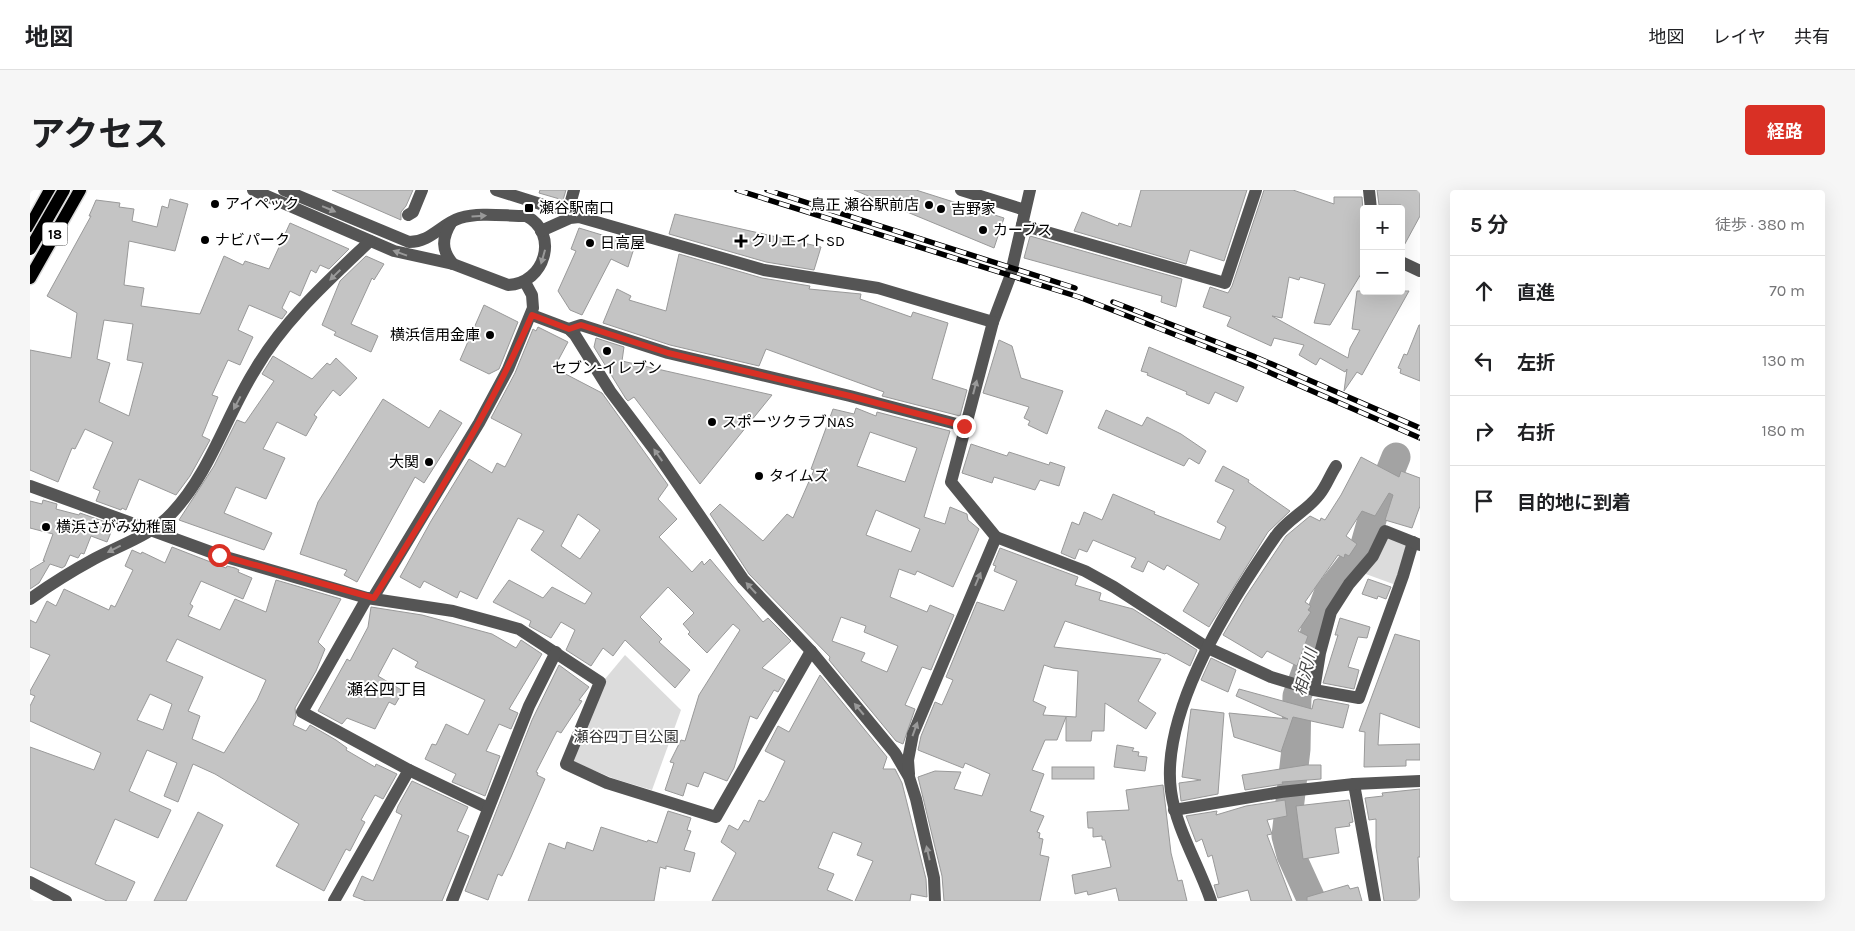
<!DOCTYPE html>
<html lang="ja">
<meta charset="utf-8">
<style>
body{margin:0;font-family:Karla,"Noto Sans JP",sans-serif;background:#f6f6f6;color:#202124}
.controls{position:absolute;right:15px;top:15px;display:grid;overflow:hidden;border-radius:5px;box-shadow:0 5px 20px #0002}
.controls button{width:45px;height:45px;display:grid;place-items:center;padding:0;border:0;border-bottom:1px solid #e0e0e0;background:#fff;color:#202124;font:25px sans-serif}
.stop{position:absolute;width:15px;height:15px;margin:-11px;border:4px solid #d93025;border-radius:50%;background:#fff}
.stop.end{background:#d93025;border-color:#fff;box-shadow:0 1px 5px #0008}
.list{margin:0;padding:0;list-style:none}
h2{display:flex;justify-content:space-between;align-items:center;height:65px;margin:0;padding:0 20px;font-size:21px}
h2 small{font-size:16px;font-weight:400;color:#757577}
.list li{display:grid;grid-template-columns:32px 1fr auto;gap:15px;align-items:center;box-sizing:border-box;height:70px;padding:0 20px;border-top:1px solid #e0e0e0}
.list b{display:block;font-size:19px;white-space:nowrap}
.list em{font-size:16px;font-style:normal;color:#757577}
.icon{flex:none;width:28px;height:28px;fill:none;stroke:currentColor;stroke-width:2;stroke-linecap:round;stroke-linejoin:round}
.map{position:relative;flex:none;width:1390px;height:711px;overflow:hidden;border-radius:5px}
header{display:flex;align-items:center;gap:30px;box-sizing:border-box;height:70px;padding:0 25px;background:#fff;border-bottom:1px solid #e0e0e0}
header strong{font-size:24px}
nav{display:flex;gap:28px;margin-inline-start:auto;font-size:18px}
.intro{display:flex;align-items:center;justify-content:space-between;box-sizing:border-box;height:120px;padding:0 30px}
h1{margin:0;font-size:35px}
.button{padding:12px 22px;border-radius:5px;background:#d93025;color:#fff;font-size:18px;font-weight:700}
main{display:flex;gap:30px;padding:0 30px}
aside{flex:1;background:#fff;border-radius:5px;box-shadow:0 5px 20px #0002}
.map>svg:first-child{display:block}
.green{fill:#dcdcdc}
.lines{fill:none;stroke-linecap:round;stroke-linejoin:round}
.river{stroke:#a3a3a3;stroke-width:29}
.building{fill:#c4c4c4;stroke:#999;fill-rule:evenodd}
.major-casing{stroke:#dbdbdb;stroke-width:15}
.minor{stroke:#555;stroke-width:12}
.major{stroke:#000;stroke-width:12}
.rail-casing{stroke:#000;stroke-width:5.5}
.rail{stroke:#fff;stroke-width:4;stroke-dasharray:11;stroke-linecap:butt}
.major-bridge-casing{stroke:#dbdbdb;stroke-width:15;stroke-linecap:butt}
.major-bridge{stroke:#000;stroke-width:12}
.oneway{fill:#999}
.route{stroke:#d93025;stroke-width:6}
.poi-dot{fill:#000;stroke:#fff;stroke-width:2}
.labels{text-anchor:middle;stroke-width:4;stroke-linejoin:round;paint-order:stroke}
.shield{fill:#fff;stroke:#4c4c4c;stroke-width:1}
.shield-label{font-size:14px;font-weight:bold;fill:#000}
.poi-label{font-size:15px;fill:#000;stroke:#fff;text-anchor:start}
.park-label{font-size:15px;fill:#333;stroke:#fff}
.water-label{font-size:16px;font-style:italic;fill:#444;stroke:#fff}
.neighbourhood-label{font-size:16px;fill:#000;stroke:#fff}
</style>
<header>
<strong>地図</strong>
<nav><a>地図</a><a>レイヤ</a><a>共有</a></nav>
</header>
<div class="intro"><h1>アクセス</h1><a class="button">経路</a></div>
<main>
<div class="map">
<svg width="1390" height="711" viewBox="0 0 1390 711">
<rect width="100%" height="100%" fill="#fff"/>
<g class="green">
<polygon points="1356,345 1378,352 1366,395 1333,383"/>
<polygon points="595,465 651,520 622,600 585,589 541,571 575,489"/>
</g>
<g class="lines">
<polyline class="river" points="1282,711 1261,665 1256,646 1266,559 1267,506 1277,479 1286,436 1298,404 1334,358 1345,319 1366,267"/>
</g>
<g class="building">
<polygon points="302,0 383,0 376,16 371,22 371,30"/>
<polygon points="510,0 536,0 533,10 509,3"/>
<polygon points="824,0 886,0 974,28 964,58"/>
<polygon points="1111,0 1217,0 1194,71 1160,60 1156,74 1044,41 1052,22 1088,36 1089,33 1101,37"/>
<polygon points="1234,0 1263,0 1304,14 1304,7 1332,7 1334,35 1334,79 1300,135 1284,133 1295,94 1270,87 1269,90 1259,87 1252,128 1242,126 1318,168 1320,158 1330,140 1322,139 1327,101 1379,101 1332,185 1327,182 1314,201 1317,179 1315,182 1290,168 1286,175 1269,165 1274,155 1244,148 1241,156 1197,136 1201,127 1173,117 1180,97 1198,103 1202,96"/>
<polygon points="1347,0 1390,0 1390,26 1371,61 1371,15 1349,15"/>
<path d="M140,9l18,5 -13,47 -46,-10 -5,44 20,3 -3,18 59,8 24,-58 19,9 2,-4 24,8 21,-46 59,26 -20,20 -9,-4 -4,8 -5,-3 -11,26 -10,-5 -8,17 5,4 -5,7 -33,-14 -11,25 15,7 -13,28 -12,-5 -16,35 6,2 -16,39 8,4 -20,36 -14,19 -37,-16 -13,31 -4,-2 -1,2 -25,-9 4,-10 -7,-3 20,-46 -28,-13 -10,20 -3,-1 -14,34 -28,-12v-120l41,8 6,-45 -30,-17 44,-80h-2l7,-16 24,3 -1,4 15,2 -2,12 25,6 5,-21 6,2zM74,130l29,4 -6,36 16,3 -14,53 -30,-14 11,-39 -13,-4z"/>
<polygon points="645,24 791,57 784,80 736,72 639,44"/>
<polygon points="549,38 605,55 598,77 581,69 552,125 540,120 528,101 546,61 541,59"/>
<polygon points="1000,46 1152,89 1146,117 1131,112 1132,106 994,68"/>
<polygon points="649,64 732,88 780,96 779,99 831,104 830,109 881,127 883,122 918,133 902,189 937,200 930,226 852,206 854,202 736,159 729,176 640,155 573,133 587,99 601,106 599,110 636,121"/>
<polygon points="336,66 354,74 344,90 342,88 321,134 348,146 341,162 304,145 306,142 292,135 310,91"/>
<polygon points="454,115 488,132 469,179 459,184 430,170"/>
<polygon points="1389,135 1390,135 1390,191 1370,183 1371,179 1368,178 1374,164 1377,165"/>
<path d="M508,137l30,15 -14,26 48,25 66,92 -10,14 19,20 -18,18 33,35 10,-11 2,4 6,-6 53,63 5,-4 23,23 -29,27 23,12 -7,12 -4,-2 -17,29 -7,-3 -16,52 -7,13 -23,-9 -6,15 -11,-4 -4,13 -18,-6 9,-27 -4,-1 11,-22 4,1 14,-46 41,-65 -7,-6 -26,29 -19,-19 2,-2 -7,-8 11,-11 -26,-26 -28,30 22,22 -3,3 31,28 -15,18 -50,-48 -12,16 -10,-8 -12,18 -25,-16 9,-20 -14,-8 -10,16 -22,-12 2,-5 -38,-19 16,-22 34,18 9,-11 33,17 7,-11 -61,-43 13,-19 -26,-13 -41,81 -17,-8 -3,7 -33,-17 -4,7 -20,-11 31,-56 38,-62 23,14 5,-10 8,4 17,-33 -31,-16 24,-45 18,-44 3,2zM548,324l22,16 -20,29 -19,-13z"/>
<polygon points="566,148 594,157 592,171 742,205 670,294 604,207 598,211 596,209 564,157"/>
<polygon points="969,150 982,156 991,188 1033,201 1017,244 998,235 1000,231 994,228 999,217 953,203"/>
<polygon points="1119,157 1214,197 1207,212 1185,202 1179,214 1156,204 1157,202 1117,185 1118,183 1111,181"/>
<polygon points="243,166 282,189 297,173 300,175 306,168 327,188 310,206 303,200 284,225 287,227 276,246 247,232 233,259 255,268 236,309 206,297 194,323 242,343 234,360 149,330 184,276 207,230 215,233 244,191 232,184"/>
<polygon points="353,209 399,238 410,220 432,233 394,293 385,287 327,392 314,385 317,380 270,364 288,312"/>
<path d="M826,218l20,8 1,-4 73,19 -26,86 21,7 5,-17 17,7 1,6 11,9 -26,58 -36,-16 -2,4 -16,-6 -9,28 37,15 3,-7 24,10 -23,55 -9,-3 -17,38 10,4 -12,35 -7,-3 -67,-81 1,-3 -81,-83 -39,-60 10,-10 43,37 24,-27 6,4 21,-48 -3,-1 22,-60 21,5zM840,242l47,16 -12,34 -48,-16zM846,320l44,19 -9,23 -45,-17zM811,427l25,9 -2,6 34,14 -11,26 -26,-11 4,-8 -33,-12z"/>
<polygon points="1076,220 1112,236 1117,227 1151,244 1176,261 1169,274 1159,268 1154,276 1068,238"/>
<polygon points="941,254 977,266 979,262 1019,275 1020,272 1035,277 1029,296 1010,290 1005,300 964,287 962,293 932,283"/>
<polygon points="1331,267 1369,287 1371,281 1390,288 1390,316 1382,338 1355,330 1363,305 1359,303 1345,326 1332,321 1316,346 1327,354 1319,366 1315,364 1314,368 1308,365 1275,412 1281,416 1278,420 1281,422 1268,441 1278,446 1267,476 1237,461 1232,468 1193,445 1216,406 1256,346 1280,326 1290,331 1291,328 1295,330 1311,305"/>
<polygon points="1193,276 1219,290 1218,292 1260,321 1238,342 1179,437 1153,421 1169,394 1137,375 1134,380 1118,371 1113,382 1101,377 1106,368 1063,350 1057,362 1049,359 1045,369 1031,363 1042,332 1049,335 1054,322 1072,330 1083,304 1125,322 1124,324 1190,350 1196,337 1187,332 1204,300 1185,291"/>
<polygon points="13,310 27,314 26,319 49,325 50,323 84,335 77,352 61,346 54,364 51,363 48,368 40,365 35,376 32,378 20,374 9,393 0,399 0,380 15,371 13,371 23,344 0,338 0,311 12,314"/>
<path d="M142,357l54,21 1,-2 8,2 4,2 -1,2 14,6 -9,21 -42,-18 -11,23 3,2 -5,10 32,14 15,-31 31,13 10,-32 65,19 -23,43 7,7 -9,22 -21,37 1,9 -3,8 13,6 4,-6 26,15 11,8 -1,2 29,17 1,-3 21,10 -14,25 -8,-4 -14,25 4,2 -15,29 -4,-2 -22,42 -48,-25 23,-42 -84,-50 -22,-10 -15,38 -14,-6 13,-33 -30,-13 -18,41 42,19 -13,28 -43,-19 -20,45 40,18 -9,19h-19l-77,-34v-120l64,23 7,-17 -71,-32v-15l5,-10 -5,-2v-3l20,-36 -20,-8v-27l6,3 11,-22 9,5 8,-17 45,21 2,-5 4,2 18,-37 -8,-4 7,-16 9,4 1,-2 23,11zM147,449l89,41 -9,20 -33,53 -32,-14 8,-23 -12,-5 15,-34 -37,-16zM120,504l22,10 -9,26 -26,-10z"/>
<path d="M970,358l78,29 -3,8 26,8 -2,7 34,9 64,41 -7,16 -24,-13 -1,1 -100,-33 -11,26 107,12 -23,42 18,12 -10,16 -41,-26 -1,28h-12l-1,10h-25v-24l-9,23h-12l-13,30 12,4 -14,37 14,5 -7,16 3,1 -1,5 4,1 -3,16 9,2 -9,44h-96l-2,-25 -24,-99 17,-6 26,1 -7,17 28,7 8,-22 -25,-11 -2,5 -45,-18 3,-14 14,-34 7,3 11,-25 -7,-3 31,-75 27,9 13,-30 -23,-10 2,-5 -3,-1zM1014,475l9,3 25,3 -2,46 -33,-2 3,-8 -13,-6z"/>
<polygon points="1338,389 1361,397 1356,409 1348,406 1347,409 1332,404"/>
<polygon points="341,417 392,425 462,444 486,458 491,450 512,464 479,519 488,523 481,539 469,534 456,561 470,566 455,606 422,592 426,584 395,569 402,554 406,555 416,534 438,545 455,510 385,477 388,472 363,458 348,486 373,501 365,515 359,512 345,539 317,528 312,534 288,521 317,469 320,471 338,437"/>
<polygon points="1310,428 1340,437 1337,448 1328,447 1318,477 1329,480 1324,499 1293,493 1308,445 1305,445"/>
<polygon points="1365,444 1390,451 1390,538 1350,523 1348,555 1390,554 1390,570 1376,570 1376,576 1334,577 1335,542 1329,541"/>
<polygon points="1181,468 1206,480 1198,502 1171,490"/>
<polygon points="529,475 559,497 549,510 552,511 531,543 527,541 506,582 508,583 507,585 515,589 481,667 472,686 468,684 458,710 435,701 502,530"/>
<polygon points="790,485 857,567 853,579 865,579 872,593 896,689 897,707 881,704 880,711 825,711 843,671 827,665 832,653 803,642 788,678 804,684 797,700 823,711 682,711 706,663 691,652 699,635 708,640 714,630 719,632 729,610 734,612 738,606 755,571 735,561 748,536 759,542"/>
<polygon points="1209,499 1282,519 1284,510 1288,509 1319,515 1313,538 1263,527 1251,562 1204,547 1199,523 1258,529 1206,506"/>
<polygon points="1161,519 1194,523 1188,604 1151,611 1149,593 1171,590 1152,587"/>
<polygon points="1087,555 1104,558 1102,561 1109,562 1108,566 1117,567 1115,581 1084,577"/>
<polygon points="1276,575 1291,575 1291,589 1252,592 1253,594 1215,600 1212,585"/>
<rect x="1022" y="577" width="42" height="12"/>
<polygon points="382,591 438,617 427,641 439,646 412,711 336,711 323,706 332,686 343,691 372,625 366,622 368,616"/>
<polygon points="1133,595 1141,663 1148,691 1152,690 1157,711 1089,711 1086,698 1058,705 1057,701 1045,704 1042,685 1081,677 1075,650 1072,650 1072,646 1063,647 1063,638 1058,638 1057,622 1099,620 1096,600"/>
<polygon points="1390,599 1390,667 1388,667 1390,711 1354,711 1346,657 1346,629 1339,630 1335,608 1353,606 1352,603"/>
<polygon points="1255,610 1257,626 1237,630 1242,644 1237,645 1262,711 1221,711 1218,700 1188,708 1184,695 1189,694 1182,665 1178,667 1172,649 1166,652 1156,626 1187,621 1186,625 1216,616"/>
<polygon points="1319,610 1323,632 1319,633 1320,636 1305,638 1309,663 1273,669 1266,616"/>
<polygon points="638,621 661,628 657,640 661,641 654,660 665,663 660,682 636,676 636,679 630,677 624,711 498,711 519,653 535,659 537,652 563,661 571,637 617,652 618,650 627,653"/>
<polygon points="168,622 193,635 156,711 124,711"/>
<polygon points="1318,695 1320,699 1328,697 1332,711 1277,711 1277,707"/>
</g>
<g class="lines">
<defs>
<g id="major">
<polyline points="0,36 20,0"/>
<polyline points="0,88 50,0"/>
</g>
</defs>
<use href="#major" class="major-casing"/>
<g class="minor">
<path d="M223,0l141,61 59,13 55,21c37,-1 52,-52 18,-69 -22,0 -45,-4 -66,2 -19,6 -29,24 -51,24l-125,-52"/>
<polyline points="466,0 523,18 539,18 544,0"/>
<polyline points="931,0 995,20"/>
<polyline points="1339,0 1341,19"/>
<polyline points="378,25 383,22 392,0"/>
<path d="M421,33c-9,15 -10,27 2,41"/>
<polyline points="992,35 1195,93 1226,0"/>
<polyline points="511,41 540,28 549,27 734,80 848,98 963,132 980,87 1000,0"/>
<polyline points="1371,72 1390,81"/>
<polyline points="502,125 539,139 545,145 580,201 626,262 713,389 781,461 865,563 879,587 886,609 904,688 905,711"/>
<polyline points="539,139 551,135 638,163 820,206 934,236"/>
<polyline points="0,296 189,365 337,408 423,421 489,439 570,492 536,574 577,593 686,627 781,461"/>
<polyline points="966,347 1055,381 1084,397 1178,458 1241,487 1284,500 1329,508 1373,386 1383,352"/>
<polyline points="337,408 272,522 379,580 458,618"/>
<polyline points="343,408 449,233 478,179 503,118 502,105 495,92"/>
<path d="M0,409c21,-15 42,-28 64,-40 26,-14 58,-24 78,-46 38,-40 54,-97 83,-143 29,-50 74,-90 115,-129"/>
<polyline points="1284,500 1290,463 1301,422 1319,394 1343,366 1355,341 1390,355"/>
<polyline points="879,584 878,570 883,544 966,347 921,292 963,132"/>
<polyline points="1324,594 1345,711"/>
<polyline points="1144,620 1251,602 1324,594 1390,591"/>
<polyline points="0,692 36,711"/>
<polyline points="304,711 379,580"/>
<polyline points="422,711 499,516 526,462"/>
<path d="M1181,711c-12,-36 -35,-72 -40,-110 -11,-80 60,-191 104,-254 11,-17 32,-26 44,-42 7,-8 11,-20 17,-29"/>
</g>
<use href="#major" class="major"/>
<defs>
<g id="rail">
<polyline points="707,0 1049,107 1220,174 1390,248"/>
<polyline points="737,0 1045,98"/>
<polyline points="1083,112 1223,166 1390,238"/>
</g>
</defs>
<use href="#rail" class="rail-casing"/>
<use href="#rail" class="rail"/>
<defs>
<polyline id="major-bridge" points="0,59 34,0"/>
</defs>
<use href="#major-bridge" class="major-bridge-casing"/>
<use href="#major-bridge" class="major-bridge"/>
</g>
<defs><path id="oneway-solid" d="M-6-.8H1V-3.2L6.5 0L1 3.2V.8H-6Z" transform="scale(1.25)"/></defs>
<g class="oneway">
<use href="#oneway-solid" transform="translate(299 19) rotate(23)"/>
<use href="#oneway-solid" transform="translate(449 26) rotate(-4)"/>
<use href="#oneway-solid" transform="translate(370 63) rotate(-160)"/>
<use href="#oneway-solid" transform="translate(513 67) rotate(106)"/>
<use href="#oneway-solid" transform="translate(305 85) rotate(136)"/>
<use href="#oneway-solid" transform="translate(945 197) rotate(-75)"/>
<use href="#oneway-solid" transform="translate(207 213) rotate(118)"/>
<use href="#oneway-solid" transform="translate(628 265) rotate(-125)"/>
<use href="#oneway-solid" transform="translate(84 359) rotate(153)"/>
<use href="#oneway-solid" transform="translate(948 389) rotate(-67)"/>
<use href="#oneway-solid" transform="translate(721 398) rotate(-133)"/>
<use href="#oneway-solid" transform="translate(829 519) rotate(-130)"/>
<use href="#oneway-solid" transform="translate(885 539) rotate(-70)"/>
<use href="#oneway-solid" transform="translate(898 663) rotate(-103)"/>
</g>
<g class="lines">
<path class="route" d="M189,365l155,43c57,-92 115,-184 158,-283l37,14 12,-4 87,28 182,43 114,30"/>
</g>
<g class="poi-dot">
<circle cx="185" cy="14" r="5"/>
<circle cx="899" cy="15" r="5"/>
<rect x="494" y="13" width="10" height="10" rx="2.5"/>
<circle cx="911" cy="19" r="5"/>
<circle cx="953" cy="40" r="5"/>
<circle cx="175" cy="50" r="5"/>
<path d="M708.5 43.5h5v5h5v5h-5v5h-5v-5h-5v-5h5z"/>
<circle cx="560" cy="53" r="5"/>
<circle cx="460" cy="145" r="5"/>
<circle cx="577" cy="161" r="5"/>
<circle cx="682" cy="232" r="5"/>
<circle cx="399" cy="272" r="5"/>
<circle cx="729" cy="286" r="5"/>
<circle cx="16" cy="337" r="5"/>
</g>
<g class="labels">
<rect class="shield" x="12.5" y="32.5" width="25" height="23" rx="4"/>
<g class="shield-label">
<text x="25" y="49">18</text>
</g>
<g class="poi-label">
<text x="195" y="19">アイペック</text>
<text x="889" y="20" text-anchor="end">鳥正 瀬谷駅前店</text>
<text x="509" y="23">瀬谷駅南口</text>
<text x="921" y="24">吉野家</text>
<text x="963" y="45">カーブス</text>
<text x="185" y="55">ナビパーク</text>
<text x="721" y="56">クリエイトSD</text>
<text x="570" y="58">日高屋</text>
<text x="450" y="150" text-anchor="end">横浜信用金庫</text>
<text x="577" y="183" text-anchor="middle">セブン-イレブン</text>
<text x="692" y="237">スポーツクラブNAS</text>
<text x="389" y="277" text-anchor="end">大関</text>
<text x="739" y="291">タイムズ</text>
<text x="26" y="342">横浜さがみ幼稚園</text>
</g>
<g class="park-label">
<text x="596" y="552">瀬谷四丁目公園</text>
</g>
<g class="water-label">
<text transform="translate(1275 482) rotate(-75)" y="6">相沢川</text>
</g>
<g class="neighbourhood-label">
<text x="357" y="505">瀬谷四丁目</text>
</g>
</g>
</svg>
<div class="controls">
<button>+</button>
<button>−</button>
</div>
<div class="stop" style="left:189px;top:365px"></div>
<div class="stop end" style="left:934px;top:236px"></div>
</div>
<aside>
<h2>5 分<small>徒歩 · 380 m</small></h2>
<ul class="list">
<li><svg class="icon" aria-label="ahead" viewBox="0 0 24 24"><path d="M12 20V5M6 11l6-6 6 6"/></svg><div><b>直進</b></div><em>70 m</em></li>
<li><svg class="icon" aria-label="left" viewBox="0 0 24 24"><path d="M17 20v-9H6M10 6l-5 5 5 5"/></svg><div><b>左折</b></div><em>130 m</em></li>
<li><svg class="icon" aria-label="right" viewBox="0 0 24 24"><path d="M7 20v-9h11M14 6l5 5-5 5"/></svg><div><b>右折</b></div><em>180 m</em></li>
<li><svg class="icon" aria-label="arrive" viewBox="0 0 24 24"><path d="M6 21V4h12l-3 4 3 4H6"/></svg><div><b>目的地に到着</b></div></li>
</ul>
</aside>
</main>
